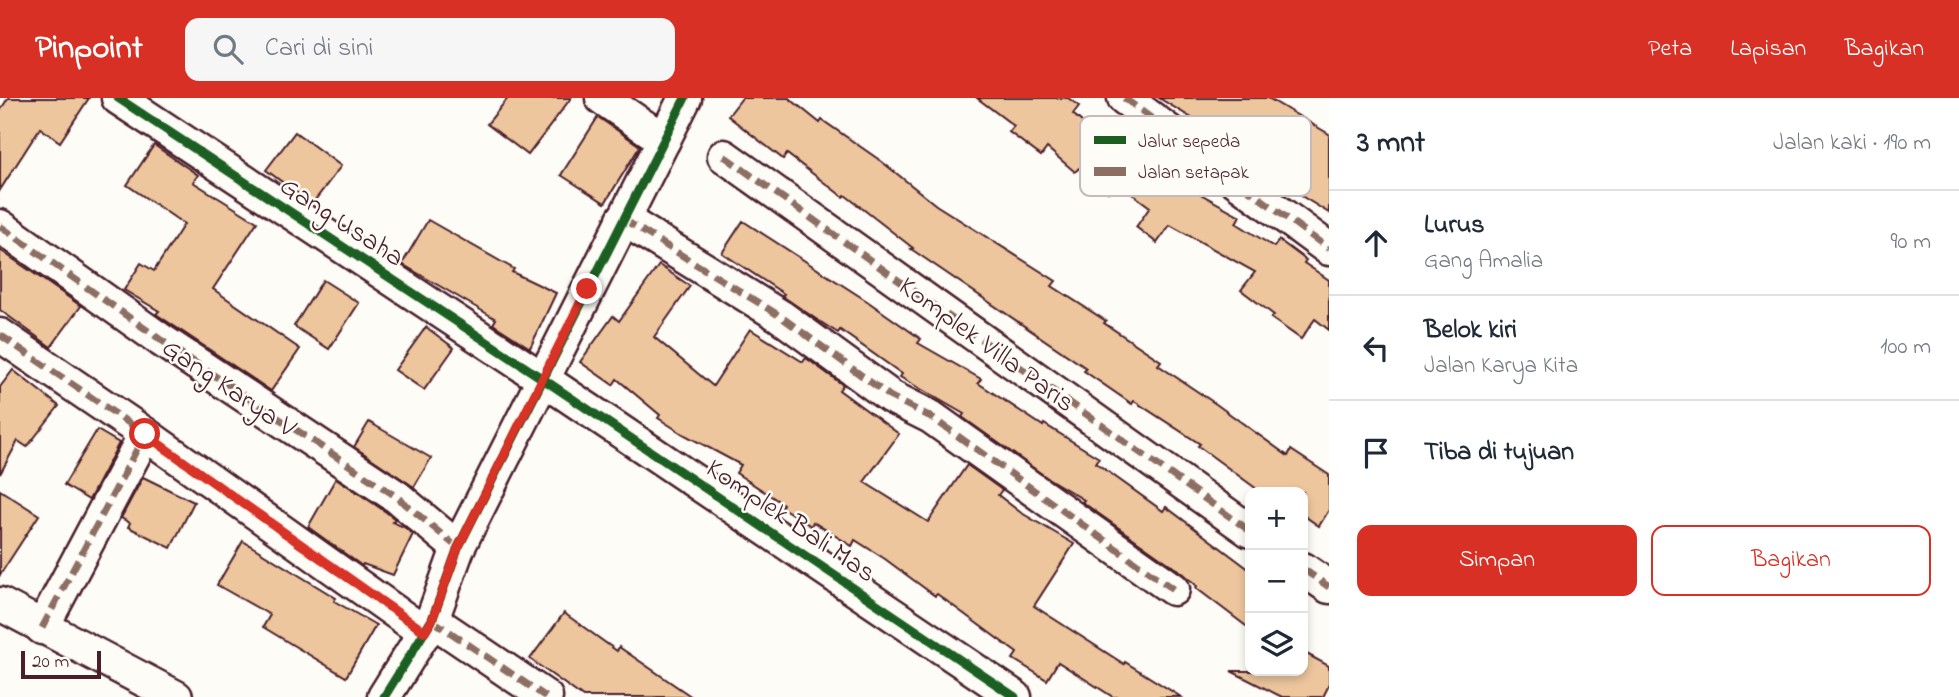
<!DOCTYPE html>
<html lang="id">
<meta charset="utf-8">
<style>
body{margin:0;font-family:"Indie Flower",sans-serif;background:#f6f6f7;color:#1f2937}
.controls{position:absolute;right:21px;bottom:21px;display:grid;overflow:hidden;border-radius:14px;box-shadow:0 4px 10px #0003}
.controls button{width:63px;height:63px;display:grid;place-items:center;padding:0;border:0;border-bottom:2px solid #e0e1e3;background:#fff;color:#1f2937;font:35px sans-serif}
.scale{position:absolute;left:21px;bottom:18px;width:80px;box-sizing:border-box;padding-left:7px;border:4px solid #4a1f2b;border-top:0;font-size:19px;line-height:24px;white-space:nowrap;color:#4a1f2b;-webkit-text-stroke:5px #fdfcf7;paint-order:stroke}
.stop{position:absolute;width:21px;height:21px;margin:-16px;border:5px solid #d93025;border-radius:50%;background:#fff}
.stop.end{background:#d93025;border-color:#fff;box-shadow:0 2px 7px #0008}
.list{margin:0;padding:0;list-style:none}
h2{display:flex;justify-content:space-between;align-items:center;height:91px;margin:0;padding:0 28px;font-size:30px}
h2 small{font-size:23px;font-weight:400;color:#747a83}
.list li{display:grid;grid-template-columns:46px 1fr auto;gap:21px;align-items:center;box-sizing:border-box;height:105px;padding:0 28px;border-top:2px solid #e0e1e3}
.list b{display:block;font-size:26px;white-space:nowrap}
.list p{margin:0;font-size:23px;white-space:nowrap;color:#747a83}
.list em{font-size:23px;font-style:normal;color:#747a83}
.actions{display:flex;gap:14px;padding:21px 28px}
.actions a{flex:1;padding:16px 0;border:2px solid #d93025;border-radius:14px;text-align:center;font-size:24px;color:#d93025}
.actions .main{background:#d93025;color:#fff}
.icon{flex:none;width:38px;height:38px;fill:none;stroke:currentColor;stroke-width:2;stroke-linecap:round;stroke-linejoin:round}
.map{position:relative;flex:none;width:1329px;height:599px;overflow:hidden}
header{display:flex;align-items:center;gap:42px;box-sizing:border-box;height:98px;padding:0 35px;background:#d93025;color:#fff}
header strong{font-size:33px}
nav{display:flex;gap:38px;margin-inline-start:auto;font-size:24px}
.search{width:490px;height:63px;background:#f6f6f7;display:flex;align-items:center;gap:18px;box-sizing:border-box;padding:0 24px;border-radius:14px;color:#747a83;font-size:26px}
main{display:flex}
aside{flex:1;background:#fff}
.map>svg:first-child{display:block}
.building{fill:#edc69d;stroke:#4a1f2b;stroke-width:2}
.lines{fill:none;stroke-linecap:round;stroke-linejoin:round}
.minor-casing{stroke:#4a1f2b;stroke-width:37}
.minor{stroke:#fdfcf7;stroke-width:32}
.quiet{stroke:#8d6e63;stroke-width:7;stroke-dasharray:14 7;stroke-linecap:butt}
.cycleway-casing{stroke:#fdfcf7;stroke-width:13}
.cycleway{stroke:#1b5e20;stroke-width:9}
.route{stroke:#d93025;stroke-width:9}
.labels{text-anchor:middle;stroke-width:5;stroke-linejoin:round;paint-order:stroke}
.street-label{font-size:28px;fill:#4a1f2b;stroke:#fdfcf7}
.key{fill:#fdfcf7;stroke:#c7baba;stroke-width:2}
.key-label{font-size:19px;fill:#4a1f2b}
</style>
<header>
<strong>Pinpoint</strong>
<div class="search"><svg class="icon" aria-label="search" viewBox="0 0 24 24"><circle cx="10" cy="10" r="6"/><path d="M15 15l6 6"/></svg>Cari di sini</div>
<nav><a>Peta</a><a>Lapisan</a><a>Bagikan</a></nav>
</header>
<main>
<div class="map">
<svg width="1329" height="599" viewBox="0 0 1329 599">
<rect width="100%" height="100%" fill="#fdfcf7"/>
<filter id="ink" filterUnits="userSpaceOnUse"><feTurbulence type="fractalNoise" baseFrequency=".0143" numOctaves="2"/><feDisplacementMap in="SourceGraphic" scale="14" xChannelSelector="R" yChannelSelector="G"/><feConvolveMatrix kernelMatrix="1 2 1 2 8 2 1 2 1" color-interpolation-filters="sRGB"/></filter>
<g filter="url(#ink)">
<g class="building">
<polygon points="8,0 89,0 60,44 40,30 0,92 0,13"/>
<polygon points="508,0 571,0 528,57 487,26"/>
<polygon points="742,0 789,0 820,25 822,22 881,63 936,107 1056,183 1052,188 1106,223 1104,225 1161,263 1158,267 1216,306 1288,358 1291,352 1329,377 1329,412 1319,428 1303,417 1303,394 1261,394 1198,348 1200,346 1134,303 1132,306 1084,273 1086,270 911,151 913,150 845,97 843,99 787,56 783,61 728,18"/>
<polygon points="977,0 1068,0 1079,8 1073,16 1104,44 1119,26 1146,48 1143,52 1173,74 1170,79 1240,118 1236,125 1274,149 1279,142 1306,162 1304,165 1329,182 1329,232 1315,221 1301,241 1271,220 1274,217 1241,192 1255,174 1170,127 1157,145 1136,129 1150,109 1116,84 1108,94 1079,70 1075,74 1047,50 1041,58 1009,34 1014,28"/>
<polygon points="1159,0 1268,0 1329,36 1329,115 1264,75 1266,72 1196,26 1198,24"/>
<polygon points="598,19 640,48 605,105 561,77"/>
<polygon points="295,34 341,68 312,106 266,72"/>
<polygon points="154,47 198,77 193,84 257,124 213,191 300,251 271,293 156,216 159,213 124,192 141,165 154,173 184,126 127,87"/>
<polygon points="428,122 514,171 512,174 556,195 530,250 493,226 496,221 402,166"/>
<polygon points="743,123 867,203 921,241 918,245 981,281 978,285 1043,328 1044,326 1099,360 1096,365 1163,413 1166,409 1250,472 1250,531 1196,490 1197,488 1184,476 1082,404 1084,402 1046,379 962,319 964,316 900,279 902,276 840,232 838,235 816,221 782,198 784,196 722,155"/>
<polygon points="0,152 81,208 51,249 0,212"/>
<polygon points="659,167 690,188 654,239 713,288 750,231 803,264 806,260 843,287 839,292 899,336 864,384 928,424 967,367 1002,392 998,397 1020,414 1074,446 1034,508 1124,566 1125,564 1181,599 1113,599 1058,564 1047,582 1013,561 1017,555 937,496 935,498 885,461 855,442 852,448 813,424 811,428 781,409 783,406 736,375 741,367 683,336 658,320 660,317 617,281 613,287 580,264 613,218 619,223"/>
<polygon points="323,182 359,205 329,251 294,228"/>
<polygon points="426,229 454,250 424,292 395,272"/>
<polygon points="13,272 59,308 27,349 18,343 0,376 0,289"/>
<polygon points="369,324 431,360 414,389 354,349"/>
<polygon points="97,332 119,345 89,402 64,387"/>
<polygon points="143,379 194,404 171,450 128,429 130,425 121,420"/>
<polygon points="336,380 386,414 395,421 392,424 404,429 413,436 393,477 363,466 362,468 308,429"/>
<polygon points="0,392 39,417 0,477"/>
<polygon points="243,443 336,500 334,503 376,527 346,579 263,529 270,517 217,487"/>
<polygon points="564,515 617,553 619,549 692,599 583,599 530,561"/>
<polygon points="1303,554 1329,568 1329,587 1323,599 1282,599 1231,573 1303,573"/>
</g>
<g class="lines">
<defs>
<g id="minor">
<polyline points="118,0 543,281 1015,599"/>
<polyline points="602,0 664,42"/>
<polyline points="1124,0 1329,151"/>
<polyline points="724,58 1250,433"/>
<polyline points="623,121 780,218 891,299 931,319 1173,491"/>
<polyline points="0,128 161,242 397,399 458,450"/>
<polyline points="0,237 145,336 425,535"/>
<polyline points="1303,471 1329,489"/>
<polyline points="0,506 176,599"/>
<polyline points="432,522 546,599"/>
<polyline points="42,530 145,336"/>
<polyline points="384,599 432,522 458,450 685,0"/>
</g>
</defs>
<use href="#minor" class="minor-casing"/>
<use href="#minor" class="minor"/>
<g class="quiet">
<polyline points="1124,0 1329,151"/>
<polyline points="724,58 1250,433"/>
<polyline points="623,121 780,218 891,299 931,319 1173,491"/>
<polyline points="0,128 161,242 397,399 458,450"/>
<polyline points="0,237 145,336 425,535"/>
<polyline points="1303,471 1329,489"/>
<polyline points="432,522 546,599"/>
<polyline points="42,530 145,336"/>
</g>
<defs>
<g id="cycleway">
<polyline points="118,0 543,281 1015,599"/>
<polyline points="384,599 432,522 458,450 685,0"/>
</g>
</defs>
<use href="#cycleway" class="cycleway-casing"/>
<use href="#cycleway" class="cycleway"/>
</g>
</g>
<g class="lines" filter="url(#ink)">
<polyline class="route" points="145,336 425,534 432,522 458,450 587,191"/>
</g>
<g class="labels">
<g class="street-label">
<text transform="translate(343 122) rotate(33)" y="10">Gang Usaha</text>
<text transform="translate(988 245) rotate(36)" y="10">Komplek Villa Paris</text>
<text transform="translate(230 288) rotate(34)" y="10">Gang Karya V</text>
<text transform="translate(792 421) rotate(34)" y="10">Komplek Bali Mas</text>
</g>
</g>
<rect x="1080" y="18" width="231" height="80" rx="10" class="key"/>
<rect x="1094" y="38" width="32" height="8" fill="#1b5e20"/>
<rect x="1094" y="69" width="32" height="9" fill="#8d6e63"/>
<g class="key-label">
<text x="1138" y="49">Jalur sepeda</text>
<text x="1138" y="80">Jalan setapak</text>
</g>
</svg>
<div class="controls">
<button>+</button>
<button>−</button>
<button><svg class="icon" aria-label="layers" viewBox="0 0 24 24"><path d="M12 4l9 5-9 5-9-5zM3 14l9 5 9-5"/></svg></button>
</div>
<div class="scale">20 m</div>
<div class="stop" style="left:145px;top:336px"></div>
<div class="stop end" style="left:587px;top:191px"></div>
</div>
<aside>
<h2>3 mnt<small>Jalan kaki · 190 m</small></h2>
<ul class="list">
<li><svg class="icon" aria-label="ahead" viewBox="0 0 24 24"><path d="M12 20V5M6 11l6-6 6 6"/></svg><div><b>Lurus</b><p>Gang Amalia</p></div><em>90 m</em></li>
<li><svg class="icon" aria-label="left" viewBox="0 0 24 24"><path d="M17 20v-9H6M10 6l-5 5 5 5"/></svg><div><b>Belok kiri</b><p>Jalan Karya Kita</p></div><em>100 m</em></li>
<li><svg class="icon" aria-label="arrive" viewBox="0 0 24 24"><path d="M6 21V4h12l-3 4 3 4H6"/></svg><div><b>Tiba di tujuan</b></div></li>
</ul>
<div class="actions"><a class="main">Simpan</a><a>Bagikan</a></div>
</aside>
</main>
